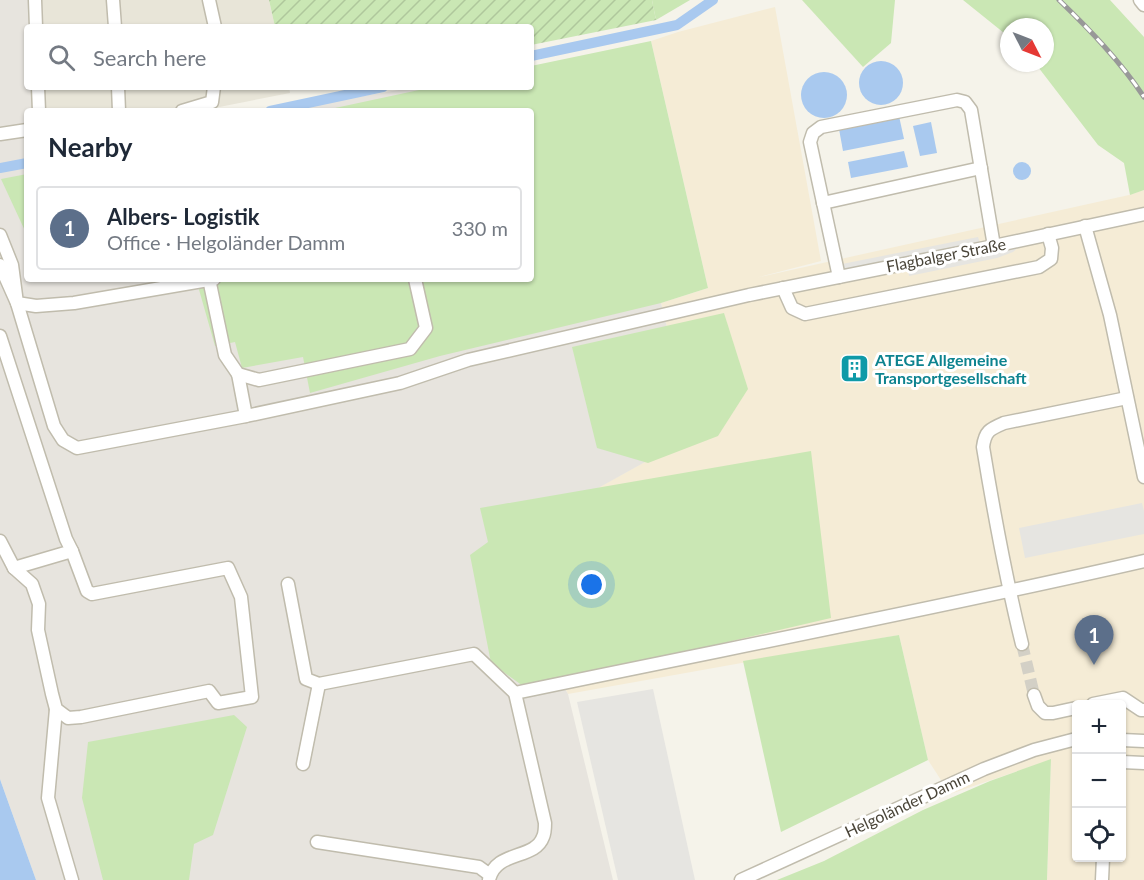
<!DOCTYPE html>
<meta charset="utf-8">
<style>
body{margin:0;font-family:Lato,sans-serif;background:#f6f6f7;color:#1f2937}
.controls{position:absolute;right:18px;bottom:18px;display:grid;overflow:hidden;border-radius:6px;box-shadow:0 2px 4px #0004}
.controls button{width:54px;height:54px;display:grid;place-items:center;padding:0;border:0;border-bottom:2px solid #e0e1e3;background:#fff;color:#1f2937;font:30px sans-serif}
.compass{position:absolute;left:1000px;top:18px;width:54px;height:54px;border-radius:50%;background:#fff;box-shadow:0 2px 4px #0004;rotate:132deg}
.you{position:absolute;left:592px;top:585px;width:21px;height:21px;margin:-15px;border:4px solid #fff;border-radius:50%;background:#1a73e8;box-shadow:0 0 0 9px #1a73e833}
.badge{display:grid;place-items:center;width:39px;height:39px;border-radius:50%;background:#1a73e8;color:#fff;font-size:20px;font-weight:700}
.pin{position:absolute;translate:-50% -50px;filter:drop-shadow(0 2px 3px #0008)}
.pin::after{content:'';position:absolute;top:32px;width:21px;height:18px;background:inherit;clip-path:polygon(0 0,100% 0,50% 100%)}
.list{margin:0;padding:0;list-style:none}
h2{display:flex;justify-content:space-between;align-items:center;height:78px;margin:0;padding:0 24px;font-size:26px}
h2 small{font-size:20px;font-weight:400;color:#747a83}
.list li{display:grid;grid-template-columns:39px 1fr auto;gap:18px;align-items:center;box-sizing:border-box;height:84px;margin:0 12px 12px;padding:0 12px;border:2px solid #e0e1e3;border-radius:6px}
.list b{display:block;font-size:22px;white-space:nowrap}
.list p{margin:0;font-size:20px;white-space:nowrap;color:#747a83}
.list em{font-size:20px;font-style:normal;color:#747a83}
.icon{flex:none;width:33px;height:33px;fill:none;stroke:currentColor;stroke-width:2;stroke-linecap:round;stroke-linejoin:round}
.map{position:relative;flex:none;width:1144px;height:880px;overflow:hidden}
.search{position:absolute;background:#fff;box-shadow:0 2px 4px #0004;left:24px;top:24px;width:510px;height:66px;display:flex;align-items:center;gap:15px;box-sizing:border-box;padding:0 21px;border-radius:6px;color:#747a83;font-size:22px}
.panel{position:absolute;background:#fff;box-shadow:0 2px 4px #0004;left:24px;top:108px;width:510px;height:174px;border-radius:6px}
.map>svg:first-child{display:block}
.residential{fill:#e8e5d8}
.commercial{fill:#f5ecd6;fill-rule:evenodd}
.industrial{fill:#e7e4de}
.grass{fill:#cae7b4}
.garden{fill:url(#garden-furrows)}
.parking{fill:#e6e5e1}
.water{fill:#a9c9ef}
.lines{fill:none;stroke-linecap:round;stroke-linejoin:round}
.canal{stroke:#a9c9ef;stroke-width:10}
.minor-tunnel{stroke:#d3d0c6;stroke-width:12;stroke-dasharray:12 6;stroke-linecap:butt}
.minor-casing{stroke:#c0bcad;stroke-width:15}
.minor{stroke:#fff;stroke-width:12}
.rail-casing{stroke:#989898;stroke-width:5}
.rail{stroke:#fff;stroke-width:3;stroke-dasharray:9;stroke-linecap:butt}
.labels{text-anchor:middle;stroke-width:6;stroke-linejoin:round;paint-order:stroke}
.street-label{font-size:16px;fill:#494438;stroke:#fff}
.culture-label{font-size:16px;font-weight:bold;fill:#0d838f;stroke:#fff;text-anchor:start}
</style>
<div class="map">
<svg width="1144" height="880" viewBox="0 0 1144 880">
<defs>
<pattern id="garden-furrows" width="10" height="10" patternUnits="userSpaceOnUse" patternTransform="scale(1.5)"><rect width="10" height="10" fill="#cae7b4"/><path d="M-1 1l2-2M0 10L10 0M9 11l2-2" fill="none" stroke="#afc79c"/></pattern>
</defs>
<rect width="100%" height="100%" fill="#f5f3ea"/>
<g class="residential">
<polygon points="29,0 269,0 275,27 30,27"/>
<polygon points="33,87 289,87 290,93 199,111 34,111"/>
</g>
<path class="commercial" d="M775,7l46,254 -66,17 374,-83 15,-5v690h-97l4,-120 -101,34 -22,-34 -29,-125 -331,59 -82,-145 208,-114 -33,-132 47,-15 -57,-247 27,-9zM1076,704h46v154h-46z"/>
<polygon class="industrial" points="0,0 29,0 30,27 27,27 27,87 33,87 34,111 27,111 27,279 531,279 531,111 276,111 416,87 531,87 661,303 694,435 486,550 568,694 613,880 36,880 0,779"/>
<g class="grass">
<polygon points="652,0 690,0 656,20"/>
<polygon points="802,0 895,0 891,43 863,67"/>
<polygon points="963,0 1110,0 1144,37 1144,190 1130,195 1124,163 1098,145 1035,63 1045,63 1045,27 1009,27 1009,37"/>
<polygon points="651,41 708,288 661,303 440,356 310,393 303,357 242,368 235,342 215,346 196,279 531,279 531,111 321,111 433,87 531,87 531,66"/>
<polygon points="27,174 27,233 26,233 1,179"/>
<polygon points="724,313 748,389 718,436 648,463 597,448 572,347"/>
<polygon points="811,451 831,618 564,680 523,686 491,663 470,555 488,542 480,508"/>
<polygon points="899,635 928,760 781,832 743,661"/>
<polygon points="234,715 247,727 213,835 194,844 189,880 103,880 82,798 88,742"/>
<polygon points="1051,759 1047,880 777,880 824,861 923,810 990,781"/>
</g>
<polygon class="garden" points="269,0 652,0 656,20 531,45 531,27 275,27"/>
<g class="parking">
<polygon points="978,237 980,243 844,270 842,264"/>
<polygon points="1025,242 1013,252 997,258 909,276 908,268"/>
<polygon points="1142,503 1144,511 1144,534 1025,558 1019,528"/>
<polygon points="653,689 695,880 618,880 577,702"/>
</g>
<g class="water">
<circle cx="881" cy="83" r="22"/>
<circle cx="824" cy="95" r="23"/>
<polygon points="899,116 904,139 843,151 839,129"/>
<polygon points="931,122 937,153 920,156 913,126"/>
<polygon points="904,151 908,167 851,178 848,162"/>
<circle cx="1022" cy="171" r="9"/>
<polygon points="0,779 1,782 36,880 0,880"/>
</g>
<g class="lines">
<g class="canal">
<polyline points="531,56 677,25 713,0"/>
<polyline points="270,111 383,87"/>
<polyline points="0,168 27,163"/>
</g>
<polyline class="minor-tunnel" points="1022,644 1034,695"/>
<defs>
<g id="minor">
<polyline points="35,0 36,27"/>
<polyline points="113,0 115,27"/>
<polyline points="209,0 215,27"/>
<polyline points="1140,0 1144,5"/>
<polyline points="38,87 39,111"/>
<polyline points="118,87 119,111"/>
<polyline points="182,111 212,102 214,87"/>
<polyline points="0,134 27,130"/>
<polyline points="823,203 981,168"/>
<polyline points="1085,226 1110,315 1144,477"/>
<polyline points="0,235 12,265 17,303 36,306 74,303 214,279"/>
<polyline points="0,265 17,303 54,426 63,440 77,448 246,416 400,383 468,360 749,295 994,246 1144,214"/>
<polyline points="839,277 810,142 813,133 821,127 957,100 965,102 971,110 994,246"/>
<polyline points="209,279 225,355 238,374 259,380 410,349 426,328 415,279"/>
<polyline points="783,288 792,308 805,314 1039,267 1051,259 1052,248 1048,234"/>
<polyline points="0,336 66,539 72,551 14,568"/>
<polyline points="238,374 246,416"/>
<polyline points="0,541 14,568 32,584 39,604 38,630 52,694 56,709 68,718 81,717 209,691 218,703 252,697 241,597 228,568 92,594 87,591 72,551"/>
<path d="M288,584l18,95 13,5 155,-30 41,39c210,-44 420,-84 629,-132"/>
<path d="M1022,644c-16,-65 -28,-130 -39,-197 2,-16 7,-18 21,-24l123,-25"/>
<polyline points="1034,695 1038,706 1045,713 1053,713 1076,708"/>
<polyline points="1093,704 1123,698 1141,710 1144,710"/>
<polyline points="56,709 48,798 72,880"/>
<polyline points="1122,740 1144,741"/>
<polyline points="1122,762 1144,763"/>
<polyline points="303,764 319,684"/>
<polyline points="317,842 479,867 490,875"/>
<path d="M489,880c6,-30 46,-20 54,-43 2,-4 2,-10 2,-14l-30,-130"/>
<polyline points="741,880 984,769 1034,750 1076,739"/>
<polyline points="1102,880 1103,858"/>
</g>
</defs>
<use href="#minor" class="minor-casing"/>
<use href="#minor" class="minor"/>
<defs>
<path id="rail" d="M1059,0c31,30 61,61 85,97"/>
</defs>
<use href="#rail" class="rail-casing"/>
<use href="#rail" class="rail"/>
</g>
<defs>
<symbol id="building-square" viewBox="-11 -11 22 22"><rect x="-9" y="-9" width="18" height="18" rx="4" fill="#0f9aa8" stroke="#fff"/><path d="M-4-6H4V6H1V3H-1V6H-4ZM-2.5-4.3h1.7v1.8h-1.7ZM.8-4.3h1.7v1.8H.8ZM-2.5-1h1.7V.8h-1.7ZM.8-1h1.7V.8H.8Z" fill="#fff"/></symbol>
</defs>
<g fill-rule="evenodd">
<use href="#building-square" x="838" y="352" width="33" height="33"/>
</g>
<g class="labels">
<g class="street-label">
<text transform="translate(946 255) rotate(-11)" y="6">Flagbalger Straße</text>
<text transform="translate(907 804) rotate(-25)" y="6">Helgoländer Damm</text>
</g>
<g class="culture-label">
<text x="875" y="366">ATEGE Allgemeine<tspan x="875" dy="18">Transportgesellschaft</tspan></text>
</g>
</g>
</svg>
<div class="controls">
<button>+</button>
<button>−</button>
<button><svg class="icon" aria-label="locate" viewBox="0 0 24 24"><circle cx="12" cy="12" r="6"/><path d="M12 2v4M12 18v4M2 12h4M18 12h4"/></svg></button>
</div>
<svg class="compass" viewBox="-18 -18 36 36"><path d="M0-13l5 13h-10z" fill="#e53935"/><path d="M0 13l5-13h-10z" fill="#747a83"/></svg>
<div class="you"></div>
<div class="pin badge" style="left:1094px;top:665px;background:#5c6f8a">1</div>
<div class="search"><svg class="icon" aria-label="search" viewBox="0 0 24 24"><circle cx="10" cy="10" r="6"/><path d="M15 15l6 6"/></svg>Search here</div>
<section class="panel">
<h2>Nearby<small></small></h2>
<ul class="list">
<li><span class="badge" style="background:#5c6f8a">1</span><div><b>Albers- Logistik</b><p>Office · Helgoländer Damm</p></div><em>330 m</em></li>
</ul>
</section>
</div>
